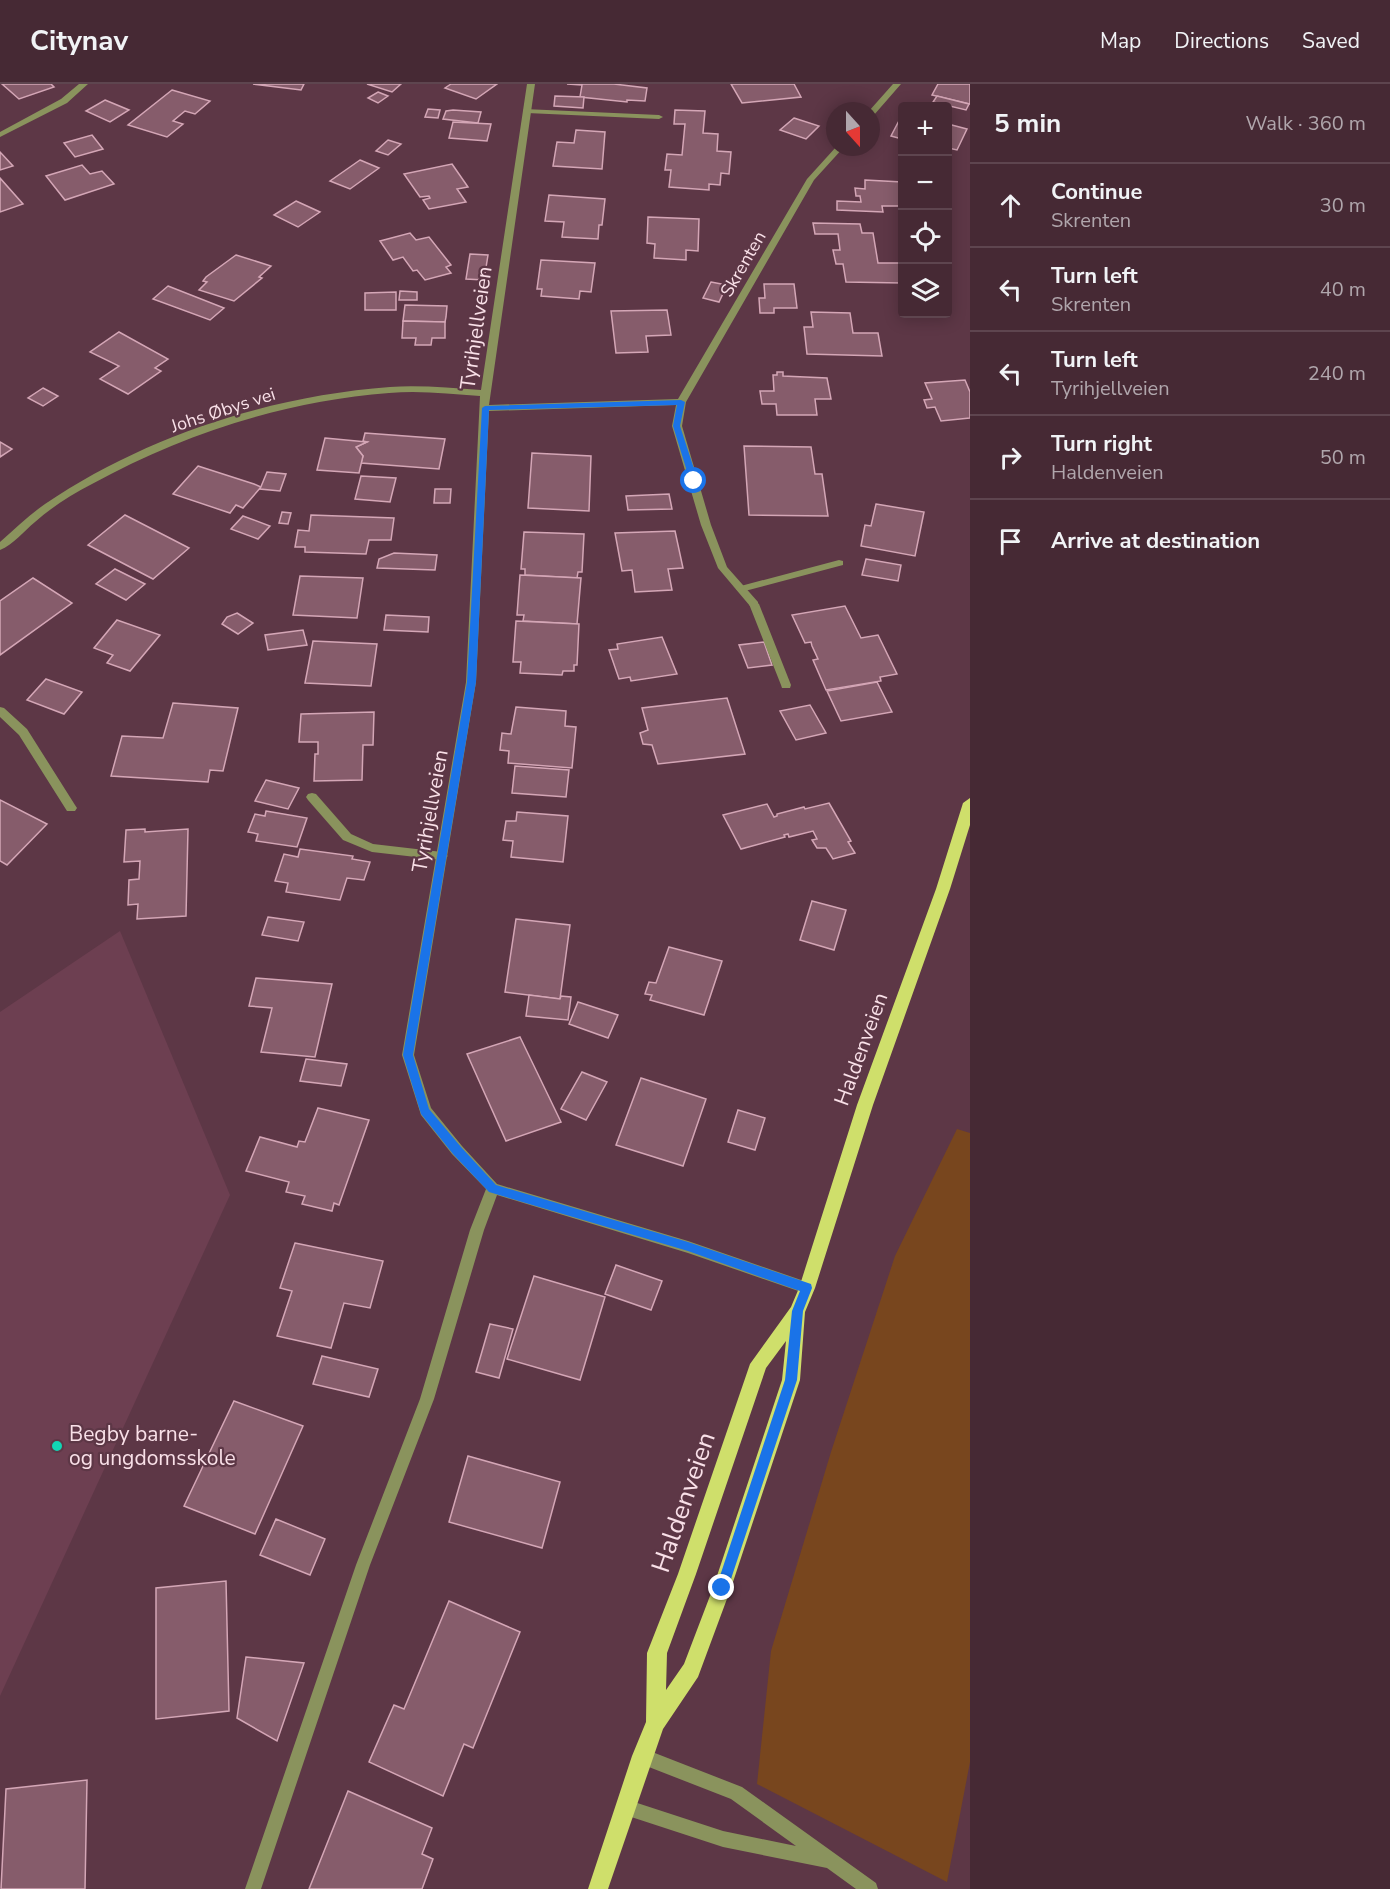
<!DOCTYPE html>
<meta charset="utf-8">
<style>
body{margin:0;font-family:"Nunito Sans",sans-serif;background:#4d313c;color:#f1f3f6}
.controls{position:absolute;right:18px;top:18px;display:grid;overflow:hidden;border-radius:6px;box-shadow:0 3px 15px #0003}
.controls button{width:54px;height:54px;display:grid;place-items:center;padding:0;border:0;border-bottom:2px solid #5e454f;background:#462934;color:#f1f3f6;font:30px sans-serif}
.compass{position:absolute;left:826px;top:18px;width:54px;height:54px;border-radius:50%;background:#462934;box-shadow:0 3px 15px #0003;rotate:159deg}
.stop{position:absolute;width:18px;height:18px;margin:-14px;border:4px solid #1a73e8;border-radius:50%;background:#fff}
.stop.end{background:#1a73e8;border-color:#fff;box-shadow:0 2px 6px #0008}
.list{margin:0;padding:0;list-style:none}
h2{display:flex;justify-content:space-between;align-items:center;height:78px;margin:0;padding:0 24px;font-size:26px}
h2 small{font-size:20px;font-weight:400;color:#b0a6ac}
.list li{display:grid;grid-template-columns:39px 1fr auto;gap:18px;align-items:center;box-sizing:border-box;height:84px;padding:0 24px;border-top:2px solid #5e454f}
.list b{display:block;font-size:22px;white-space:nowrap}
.list p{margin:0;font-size:20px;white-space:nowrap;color:#b0a6ac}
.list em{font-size:20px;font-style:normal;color:#b0a6ac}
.icon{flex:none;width:33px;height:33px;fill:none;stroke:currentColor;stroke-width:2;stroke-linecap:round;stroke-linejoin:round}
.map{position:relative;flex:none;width:970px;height:1805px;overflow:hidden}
header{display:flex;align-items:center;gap:36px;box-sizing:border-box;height:84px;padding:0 30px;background:#462934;border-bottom:2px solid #5e454f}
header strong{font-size:28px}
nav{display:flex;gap:33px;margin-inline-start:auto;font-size:21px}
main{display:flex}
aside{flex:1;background:#462934}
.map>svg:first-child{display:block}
.built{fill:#6d3f51}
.green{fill:#78461e}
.building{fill:#865c6b;stroke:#d4a6b6;stroke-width:1.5}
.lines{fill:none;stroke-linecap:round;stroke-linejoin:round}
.service{fill:#8a935d;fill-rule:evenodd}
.minor{fill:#8a935d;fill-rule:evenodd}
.primary{fill:#cfdf6b;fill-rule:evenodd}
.route{fill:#1a73e8}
.poi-dot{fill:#11d5b4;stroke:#5d3746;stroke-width:2}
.labels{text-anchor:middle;stroke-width:4.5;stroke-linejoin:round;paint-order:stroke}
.far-street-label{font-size:18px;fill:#f9e0e8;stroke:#5d3746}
.street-label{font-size:21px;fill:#f9e0e8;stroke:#5d3746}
.poi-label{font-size:21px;fill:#f9e0e8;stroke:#5d3746;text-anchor:start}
.near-street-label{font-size:26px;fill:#f9e0e8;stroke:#5d3746}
</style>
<header>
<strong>Citynav</strong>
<nav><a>Map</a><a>Directions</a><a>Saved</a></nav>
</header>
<main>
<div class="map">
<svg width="970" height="1805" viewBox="0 0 970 1805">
<rect width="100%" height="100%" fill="#5d3746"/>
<polygon class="built" points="120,847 230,1111 0,1612 0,928"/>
<polygon class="green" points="957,1045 970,1049 970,1678 947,1798 757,1700 771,1567 831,1368 895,1172"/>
<g class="building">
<polygon points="2,0 51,0 54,3 19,15"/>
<polygon points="253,0 304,0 301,6"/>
<polygon points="367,0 401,0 392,8"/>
<polygon points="451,0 497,0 476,15 445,4"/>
<polygon points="567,0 614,0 647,4 645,17 627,16 627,18 580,13 582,1"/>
<polygon points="731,0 794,0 801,13 742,19"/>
<polygon points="938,0 970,0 970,20 932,11"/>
<polygon points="172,6 210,17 195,30 185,27 173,37 183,40 167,53 128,41"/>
<polygon points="378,8 388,12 378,19 368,14"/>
<polygon points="555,12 584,13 583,24 554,22"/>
<polygon points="937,12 969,20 966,26 933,18"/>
<polygon points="105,16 129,26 110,38 86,27"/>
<polygon points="428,25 440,26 438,34 425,33"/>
<polygon points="453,26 481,28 478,39 443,35 446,27"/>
<polygon points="675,26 705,27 703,49 718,50 717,67 731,68 729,90 721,89 720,101 709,100 709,106 669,103 671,86 665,86 667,70 682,71 685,40 674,40"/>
<polygon points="902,31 902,55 891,52"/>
<polygon points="794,34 819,42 806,55 780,46"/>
<polygon points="453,38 491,40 487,57 449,54"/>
<polygon points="948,40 967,45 957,66 948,64"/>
<polygon points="576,46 605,48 602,85 553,82 557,58 574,59"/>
<polygon points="92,51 103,65 75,73 64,59"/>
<polygon points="388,56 401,60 388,71 376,67"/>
<polygon points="0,68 13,82 0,86"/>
<polygon points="360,76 379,84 350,105 330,97"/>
<polygon points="452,80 468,103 457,105 466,118 429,125 423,116 430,114 429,112 420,113 404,90"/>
<polygon points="82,81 90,90 102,87 114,100 65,116 46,92"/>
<polygon points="0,94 23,120 0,128"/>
<polygon points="865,96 902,98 902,122 882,122 883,128 837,126 837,117 861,118 860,112 856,112 855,104 865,105"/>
<polygon points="549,111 605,115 602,141 599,141 598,155 562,153 564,138 545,137"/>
<polygon points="296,117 320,128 298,143 274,131"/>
<polygon points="648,133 699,135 698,167 686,166 686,176 654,174 655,160 647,159"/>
<polygon points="813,139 860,140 862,149 873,149 878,179 899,179 902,199 846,198 843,180 836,180 833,166 840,166 838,150 815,150"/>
<polygon points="410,149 416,156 429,153 451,181 446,183 451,189 425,196 417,186 413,187 403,173 393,176 380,157"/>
<polygon points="470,170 488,171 484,196 466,195"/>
<polygon points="236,171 271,182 259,193 262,194 234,217 199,206 207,198 203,197 206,193"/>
<polygon points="541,176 595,179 591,208 580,207 579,215 541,212 542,205 537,205"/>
<polygon points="711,198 727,201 719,218 703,214"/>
<polygon points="764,200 794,200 797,224 774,224 774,229 760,229 759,214 765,214"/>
<polygon points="168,202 224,224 210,236 153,215"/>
<polygon points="400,207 417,208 417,216 399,216"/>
<polygon points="396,208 396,226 365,226 365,209"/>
<polygon points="405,221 447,222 446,233 445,238 403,237"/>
<polygon points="667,226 671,251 646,252 648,268 616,269 611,227"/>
<polygon points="811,228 850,229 853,249 878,249 882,272 807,270 804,243 813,243"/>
<polygon points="403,237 445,238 445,254 432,254 431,261 415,261 416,254 402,254"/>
<polygon points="119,248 168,275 155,284 161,287 128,310 100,295 119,282 90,268"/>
<polygon points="777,288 783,288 783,292 827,294 831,315 815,315 817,331 777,331 776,320 762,320 760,307 774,307 773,291 777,291"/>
<polygon points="965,296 970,308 970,334 941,337 935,323 927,324 924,316 932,315 925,299"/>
<polygon points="43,304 58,312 43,322 28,314"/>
<polygon points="365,349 445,355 439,385 361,379 363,372 356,363 367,358 363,357"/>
<polygon points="325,354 367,358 356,363 363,372 359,389 317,386"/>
<polygon points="0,358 12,365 0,373"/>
<polygon points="744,362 811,363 815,390 822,390 828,432 749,431"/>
<polygon points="532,369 591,372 589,427 528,424"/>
<polygon points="198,382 254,400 261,403 243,424 236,421 230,429 173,410"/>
<polygon points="267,388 286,390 280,407 260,405"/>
<polygon points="361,392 396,394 390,418 355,415"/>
<polygon points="435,405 451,405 450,419 434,419"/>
<polygon points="669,410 672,425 628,426 626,412"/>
<polygon points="876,420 924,428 915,472 861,462 865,441 871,442"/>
<polygon points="282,428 291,429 288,440 279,439"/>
<polygon points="125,431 189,464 153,495 88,461"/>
<polygon points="311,431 394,434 391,456 369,456 366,470 305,468 305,463 295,463 298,446 309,447"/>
<polygon points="243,432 270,442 258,455 231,445"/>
<polygon points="675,447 683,484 668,485 672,506 635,508 632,486 622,487 615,449"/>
<polygon points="524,448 584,450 582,488 578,488 577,494 525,491 525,485 521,485"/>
<polygon points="394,469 437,471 435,486 377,484 379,475"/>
<polygon points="866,475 901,481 898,497 862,491"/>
<polygon points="115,485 145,500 126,516 96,500"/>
<polygon points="520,491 581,494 577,540 523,537 524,531 517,531"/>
<polygon points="300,492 363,494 357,534 293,531"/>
<polygon points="33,494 72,519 0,571 0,517"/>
<polygon points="845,522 861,554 878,551 897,590 880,593 881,597 826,606 813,576 818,575 812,562 811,558 805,559 792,531"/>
<polygon points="237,529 253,539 238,550 222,540 227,533"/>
<polygon points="386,531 429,533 428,548 384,546"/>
<polygon points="117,536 160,551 130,587 107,579 113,571 94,564"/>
<polygon points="516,537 579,540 577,581 574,581 574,587 563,587 562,591 520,589 521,578 513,578"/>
<polygon points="303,546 307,561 268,566 265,551"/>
<polygon points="662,553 677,590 631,597 630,593 619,595 609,566 618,565 617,560"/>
<polygon points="313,557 377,560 371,602 305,599"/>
<polygon points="764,558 772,581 748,584 739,561"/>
<polygon points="46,595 82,608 64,630 27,616"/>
<polygon points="877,598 892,628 841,637 827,607"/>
<polygon points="727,614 745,670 658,680 652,661 643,660 640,649 648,646 642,624"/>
<polygon points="173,619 238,624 223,687 210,686 208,698 111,692 122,652 163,654"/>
<polygon points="810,621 826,649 796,656 780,627"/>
<polygon points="516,623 566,627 565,642 576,643 572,684 508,679 509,667 500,666 502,649 511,650"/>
<polygon points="374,628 373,661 363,661 362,696 314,697 315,670 318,670 318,658 299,658 301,630"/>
<polygon points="515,682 569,686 566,713 512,709"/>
<polygon points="266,696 299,704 288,725 255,717"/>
<polygon points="0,716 47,740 7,781 0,777"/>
<polygon points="829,719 851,757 848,758 855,769 833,775 826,764 817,764 812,756 817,755 813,747 789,753 788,750 784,751 785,753 741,765 723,731 767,720 774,733 777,732 777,730 804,723 805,725"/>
<polygon points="266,727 307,734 297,763 256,757 258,750 248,748 255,730 265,732"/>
<polygon points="517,728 568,732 563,778 511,773 513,757 503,756 506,737 516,737"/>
<polygon points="145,745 145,748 188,745 186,832 137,835 138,820 128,821 129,796 139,795 140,777 124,778 126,746"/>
<polygon points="300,765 353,772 352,775 370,778 364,796 347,794 340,816 286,808 288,799 275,797 284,770 298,773"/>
<polygon points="812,817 846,826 834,866 800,856"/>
<polygon points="268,833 304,838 298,857 262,851"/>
<polygon points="516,835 570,841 560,915 505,908"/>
<polygon points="669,863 722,877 704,931 650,916 652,911 645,910 649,898 656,899"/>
<polygon points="256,894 332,900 315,973 261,968 272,924 249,922"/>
<polygon points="529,911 560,915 561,912 571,913 568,936 526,932"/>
<polygon points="578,918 618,931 608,954 569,940"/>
<polygon points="520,953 561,1038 506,1057 467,970"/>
<polygon points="306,975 347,980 341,1002 300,997"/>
<polygon points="582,988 607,998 586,1036 561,1025"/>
<polygon points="641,994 706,1015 683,1082 616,1061"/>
<polygon points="318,1024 369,1036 339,1121 334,1119 332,1127 302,1120 305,1112 286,1108 289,1098 246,1087 260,1053 297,1063 299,1057 305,1058"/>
<polygon points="738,1026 765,1034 755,1066 728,1058"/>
<polygon points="295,1159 383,1177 370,1224 344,1219 331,1264 277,1252 292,1207 280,1204"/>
<polygon points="616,1181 662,1197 651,1226 605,1210"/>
<polygon points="534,1192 605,1213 580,1296 507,1275"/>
<polygon points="490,1240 513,1245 499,1294 476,1288"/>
<polygon points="322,1272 378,1285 369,1313 313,1300"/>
<polygon points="234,1317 303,1342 255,1450 184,1422"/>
<polygon points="468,1372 560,1398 542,1464 449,1438"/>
<polygon points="276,1435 325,1455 310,1491 260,1471"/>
<polygon points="226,1497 229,1627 156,1635 156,1504"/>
<polygon points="449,1517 520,1548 473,1664 464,1660 443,1712 369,1678 394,1621 404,1625"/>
<polygon points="246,1573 304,1579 277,1657 237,1634"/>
<polygon points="87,1696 85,1805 1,1805 6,1705"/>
<polygon points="348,1707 432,1744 422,1770 433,1775 422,1805 309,1805"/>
</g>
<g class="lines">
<g class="service">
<polygon points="524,25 659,31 663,33 659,35 527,29 523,27"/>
<polygon points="839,476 843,477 843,481 741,508 736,505 737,503"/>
<polygon points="754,516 759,520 791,601 790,604 782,604 781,601 749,520"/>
<polygon points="312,709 316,710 351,750 373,760 442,768 448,772 442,776 372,768 343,756 308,716 306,713 308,710"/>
</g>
<g class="minor">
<polygon points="79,0 88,0 67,19 0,53 0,48 61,15"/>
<path d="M527,0h8l-46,321 189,-6 129,-220 29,-32h8l-30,33 -128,222 -4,24 29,99 16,42 31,35v4h-8l-32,-38 -17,-43 -29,-99 4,-21 -187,6 -13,271 -62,373 17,53 31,38 35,38 191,57 119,41 5,2 2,4 -2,4 -5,2 -119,-41 -191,-58 -13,35 -50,169 -64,166 -109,324h-16l111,-324 64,-166 50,-169 16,-41 -34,-35 -31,-39 -19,-60 64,-373 14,-286c-30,-2 -60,-6 -91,-3 -104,8 -206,41 -297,91 -20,10 -40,23 -57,38 -11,9 -22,23 -35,28v-8c15,-13 29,-27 45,-38 100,-68 225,-108 345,-117 30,-2 61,1 91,3z"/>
<polygon points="893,0 901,0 874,31 871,31 871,27 869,27"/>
<polygon points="0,623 4,624 27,645 75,721 77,724 75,727 67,727 19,651 0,633"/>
<polygon points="642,1664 742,1703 876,1799 878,1805 856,1805 827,1784 723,1763 619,1729 617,1723 619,1717 625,1715 723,1747 796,1762 731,1715 636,1678 634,1672 636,1666"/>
</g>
<path class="primary" d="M970,714v27l-20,64 -77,216 -58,183 -10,24 -5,68 -69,208 -33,89 -35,52 -55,160h-20l44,-133 14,-34 1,-69 31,-79 72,-210 41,-57 8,-19 58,-183 79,-216 27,-86zM786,1257l-4,39 -69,208 -29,76 -18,26 1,-37 29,-79 70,-206z"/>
</g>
<polygon class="route" points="681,316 685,318 680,342 698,397 694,400 690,397 673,342 677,321 489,326 476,598 413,971 429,1025 461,1063 496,1101 688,1158 811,1200 812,1204 803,1227 797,1296 728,1504 722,1510 716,1504 785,1296 792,1227 800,1207 688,1167 489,1108 453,1070 421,1030 403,971 467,598 482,324 485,322"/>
<circle class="poi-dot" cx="57" cy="1362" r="6"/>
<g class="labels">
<g class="far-street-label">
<text transform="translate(743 180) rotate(-60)" y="6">Skrenten</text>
<text transform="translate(223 326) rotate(-18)" y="6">Johs Øbys vei</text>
</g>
<g class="street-label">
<text transform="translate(476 244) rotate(-82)" y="7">Tyrihjellveien</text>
<text transform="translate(430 727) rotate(-80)" y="7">Tyrihjellveien</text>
<text transform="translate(861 965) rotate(-70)" y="7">Haldenveien</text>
</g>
<g class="poi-label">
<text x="69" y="1357">Begby barne-<tspan x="69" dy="24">og ungdomsskole</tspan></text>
</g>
<g class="near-street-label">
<text transform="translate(683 1418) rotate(-71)" y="9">Haldenveien</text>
</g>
</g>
</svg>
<div class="controls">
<button>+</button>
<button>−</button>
<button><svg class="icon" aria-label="locate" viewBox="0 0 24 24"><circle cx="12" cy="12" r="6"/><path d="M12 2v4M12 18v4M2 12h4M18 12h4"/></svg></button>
<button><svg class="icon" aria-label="layers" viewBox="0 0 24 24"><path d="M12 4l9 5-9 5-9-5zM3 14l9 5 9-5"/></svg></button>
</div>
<svg class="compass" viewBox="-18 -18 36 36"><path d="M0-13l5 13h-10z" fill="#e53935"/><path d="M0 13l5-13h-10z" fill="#b0a6ac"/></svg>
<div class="stop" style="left:694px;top:397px"></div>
<div class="stop end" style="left:722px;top:1504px"></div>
</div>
<aside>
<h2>5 min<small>Walk · 360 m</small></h2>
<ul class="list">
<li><svg class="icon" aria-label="ahead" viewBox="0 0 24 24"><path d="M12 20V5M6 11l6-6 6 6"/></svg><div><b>Continue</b><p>Skrenten</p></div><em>30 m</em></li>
<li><svg class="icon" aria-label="left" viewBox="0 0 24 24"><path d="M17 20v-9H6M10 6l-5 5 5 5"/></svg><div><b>Turn left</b><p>Skrenten</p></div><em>40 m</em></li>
<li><svg class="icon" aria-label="left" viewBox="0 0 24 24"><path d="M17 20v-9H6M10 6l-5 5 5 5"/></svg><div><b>Turn left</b><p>Tyrihjellveien</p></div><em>240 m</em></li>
<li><svg class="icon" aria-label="right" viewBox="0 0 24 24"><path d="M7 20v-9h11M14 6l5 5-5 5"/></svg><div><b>Turn right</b><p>Haldenveien</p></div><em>50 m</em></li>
<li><svg class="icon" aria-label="arrive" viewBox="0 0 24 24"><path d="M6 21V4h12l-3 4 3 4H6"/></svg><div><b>Arrive at destination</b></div></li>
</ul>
</aside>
</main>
